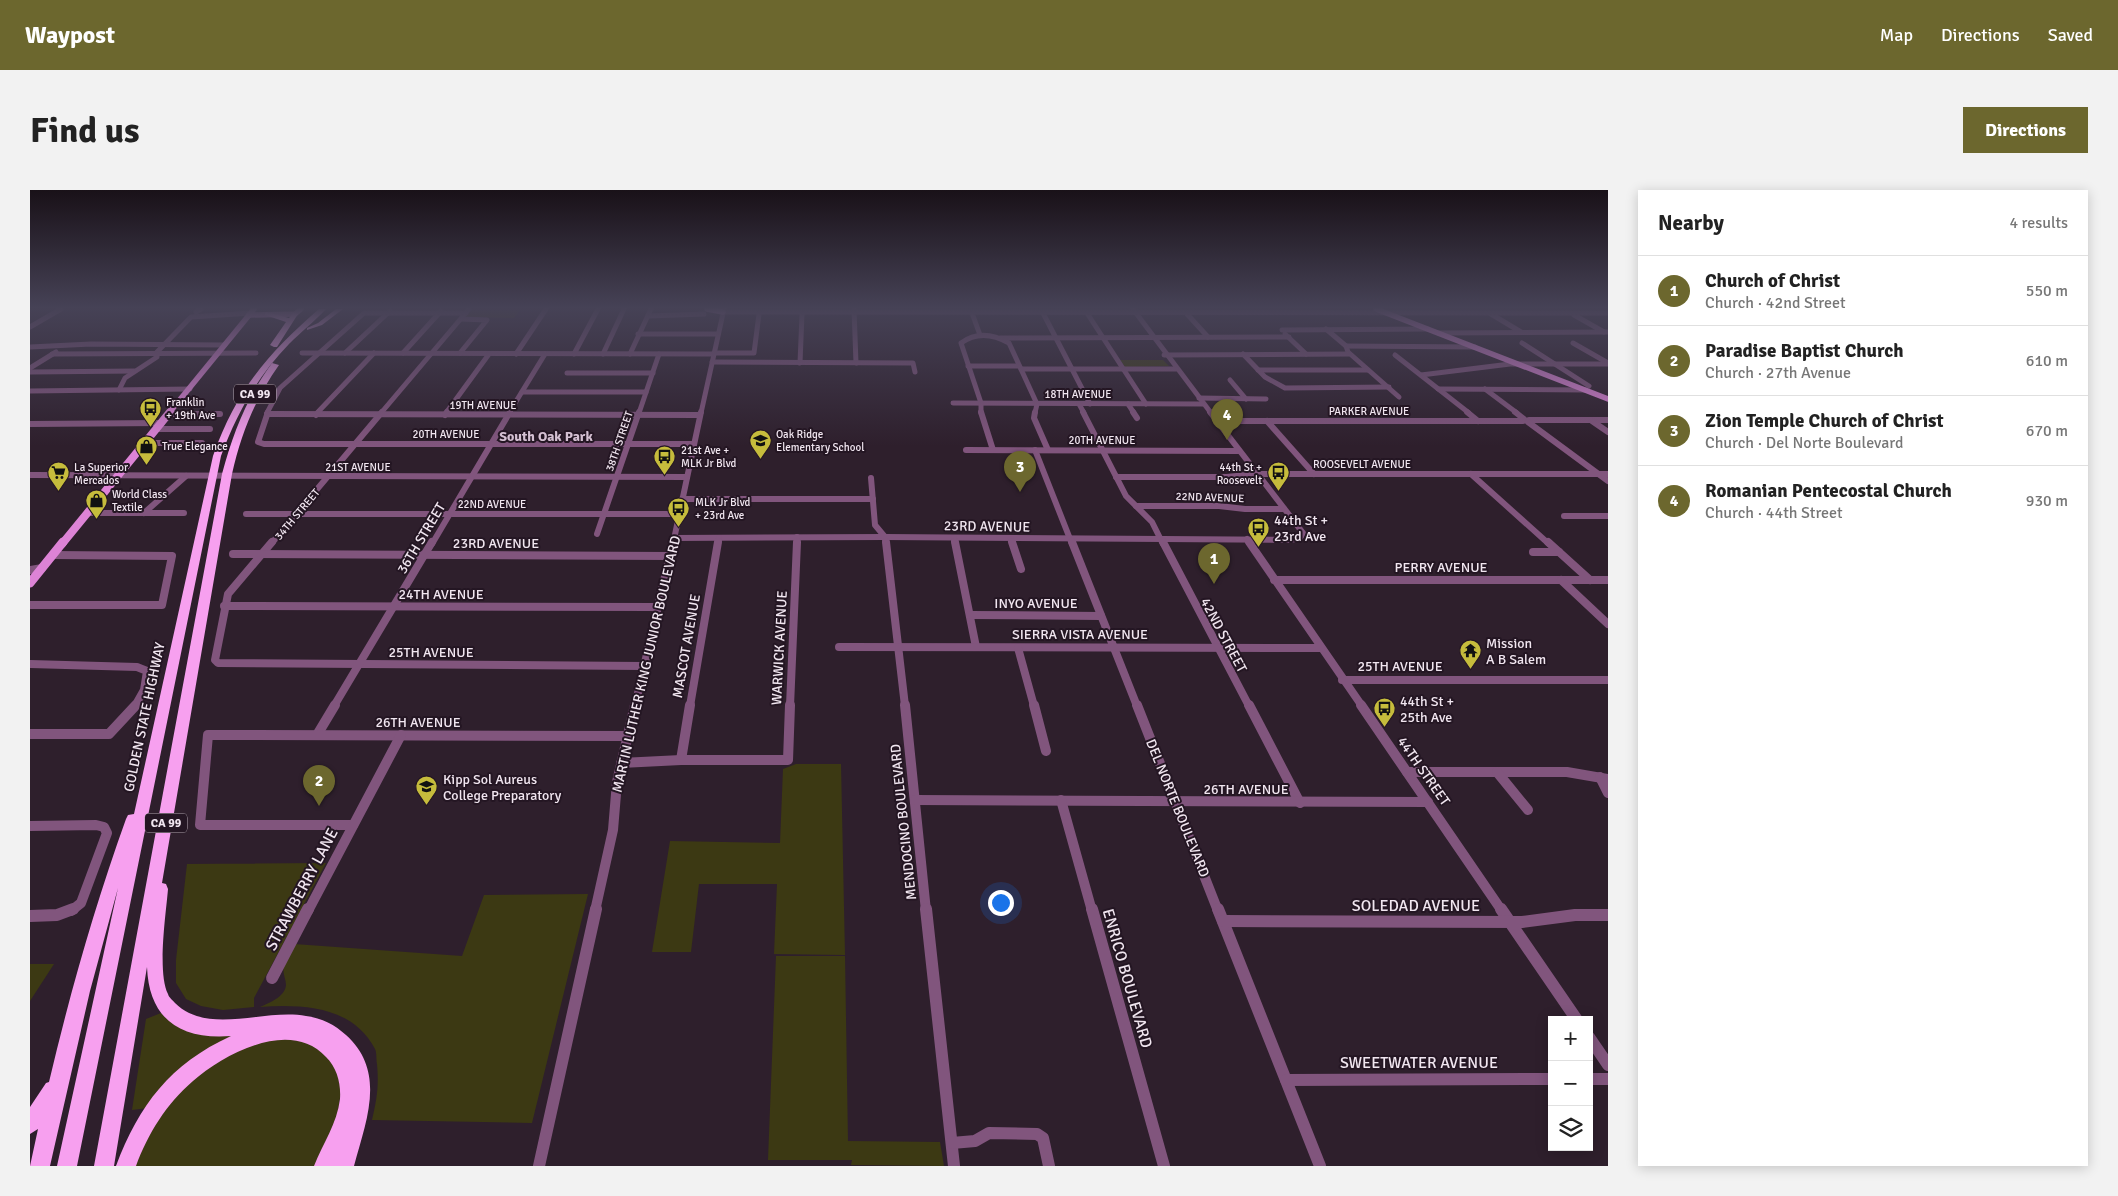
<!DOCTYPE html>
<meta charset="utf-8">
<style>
body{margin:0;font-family:Signika,sans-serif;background:#f2f2f2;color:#222}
.controls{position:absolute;right:15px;bottom:15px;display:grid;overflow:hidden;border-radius:0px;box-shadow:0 2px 12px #0003}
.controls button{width:45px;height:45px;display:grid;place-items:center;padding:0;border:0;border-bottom:1px solid #e0e0e0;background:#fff;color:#222;font:25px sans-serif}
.you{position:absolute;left:970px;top:712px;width:18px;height:18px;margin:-12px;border:4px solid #fff;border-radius:50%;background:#1a73e8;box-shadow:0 0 0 8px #1a73e833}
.badge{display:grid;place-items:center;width:32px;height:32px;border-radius:50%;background:#6c672e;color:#fff;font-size:16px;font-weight:700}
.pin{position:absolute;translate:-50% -41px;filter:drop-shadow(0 1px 2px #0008)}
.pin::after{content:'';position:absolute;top:26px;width:18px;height:15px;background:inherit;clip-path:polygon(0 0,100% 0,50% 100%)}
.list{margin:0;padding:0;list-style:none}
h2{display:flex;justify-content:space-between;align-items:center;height:65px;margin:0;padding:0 20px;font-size:21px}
h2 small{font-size:16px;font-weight:400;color:#767676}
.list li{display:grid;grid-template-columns:32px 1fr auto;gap:15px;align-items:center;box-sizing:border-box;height:70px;padding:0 20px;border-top:1px solid #e0e0e0}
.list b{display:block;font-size:19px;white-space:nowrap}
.list p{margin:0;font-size:16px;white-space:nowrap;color:#767676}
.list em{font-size:16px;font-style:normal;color:#767676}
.icon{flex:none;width:28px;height:28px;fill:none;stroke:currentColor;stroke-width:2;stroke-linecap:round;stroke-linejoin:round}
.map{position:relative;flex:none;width:1578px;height:976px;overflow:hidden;border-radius:0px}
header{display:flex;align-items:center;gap:30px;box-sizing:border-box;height:70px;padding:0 25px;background:#6c672e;color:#fff}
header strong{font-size:24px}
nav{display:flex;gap:28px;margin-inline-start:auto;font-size:18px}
.intro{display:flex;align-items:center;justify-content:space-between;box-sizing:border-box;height:120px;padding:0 30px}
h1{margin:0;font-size:35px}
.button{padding:12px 22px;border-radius:0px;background:#6c672e;color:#fff;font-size:18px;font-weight:700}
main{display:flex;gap:30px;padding:0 30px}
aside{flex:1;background:#fff;border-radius:0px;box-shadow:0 2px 12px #0003}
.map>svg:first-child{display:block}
.green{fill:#3c3913}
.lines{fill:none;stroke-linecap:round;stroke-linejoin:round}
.minor-far4{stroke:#81557d;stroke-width:5}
.minor-far3{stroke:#81557d;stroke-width:6}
.minor-far2{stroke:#81557d;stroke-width:8}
.minor-far1{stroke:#81557d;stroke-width:10}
.minor{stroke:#81557d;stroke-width:12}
.major-far2{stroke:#dd83d6;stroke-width:5.5}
.major-far1{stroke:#dd83d6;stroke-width:8}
.major{stroke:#dd83d6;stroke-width:9}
.highway{fill:#f7a0ef;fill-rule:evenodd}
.labels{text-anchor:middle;stroke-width:4;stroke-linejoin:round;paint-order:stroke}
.far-street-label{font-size:11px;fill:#f1e6f0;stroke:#241623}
.far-poi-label{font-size:11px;fill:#f1e6f0;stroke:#241623;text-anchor:start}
.shield{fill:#241623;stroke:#b4a8b2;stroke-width:1}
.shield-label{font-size:12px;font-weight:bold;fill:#f1e6f0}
.far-quarter-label{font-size:14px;font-weight:bold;fill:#d4c0d2;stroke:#241623}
.poi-label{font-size:14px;fill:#f1e6f0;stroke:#241623;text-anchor:start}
.street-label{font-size:14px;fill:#f1e6f0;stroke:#241623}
.near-street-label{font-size:16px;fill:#f1e6f0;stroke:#241623}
</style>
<header>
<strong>Waypost</strong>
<nav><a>Map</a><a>Directions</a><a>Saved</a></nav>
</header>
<div class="intro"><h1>Find us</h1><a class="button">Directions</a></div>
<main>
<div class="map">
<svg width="1578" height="976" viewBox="0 0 1578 976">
<rect width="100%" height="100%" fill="#2e1f2c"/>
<g class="green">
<polygon points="441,120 490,120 484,128 435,127"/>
<polygon points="1090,170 1133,170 1139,176 1095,177"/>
<polygon points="766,574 811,574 815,765 744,764 747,694 669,694 661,762 622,762 640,651 750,653 753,579"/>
<polygon points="296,673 224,808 224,817 193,820 171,816 156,809 146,793 146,770 157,674"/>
<path d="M558,704l-56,229 -160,-3c5,-22 7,-34 5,-56 -1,-5 0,-11 -2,-15 -22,-43 -73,-45 -115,-42 9,-4 25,-10 26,-22 0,-6 -4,-12 -2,-19 2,-8 7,-15 10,-22l168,12 22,-61z"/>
<polygon points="746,766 815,766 818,951 910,952 914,976 821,975 822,970 738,970"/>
<polygon points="0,774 24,774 0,811"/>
<polygon points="131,823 140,831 208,840 205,848 118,918 102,920 116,829"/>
<polygon points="238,846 280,851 307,875 311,900 307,930 285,976 101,976 113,945 172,876"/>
</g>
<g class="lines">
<g class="minor-far4">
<polyline points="824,119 826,173"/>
<polyline points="1103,119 1181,223"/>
<polyline points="166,122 171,119"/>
<polyline points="693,122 1578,123"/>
<polyline points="942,123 950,145"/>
<polyline points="1013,123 1060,214"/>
<polyline points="1057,123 1116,214"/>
<polyline points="1157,124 1178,147"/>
<polyline points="1461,124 1491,142"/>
<polyline points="1544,125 1574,142"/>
<polyline points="618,126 674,124"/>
<polyline points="0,137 31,119"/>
<polyline points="1296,139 1316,156 1318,162 1369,207"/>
<polyline points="1252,140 1398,139"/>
<polyline points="1408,143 1578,142"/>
<polyline points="608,144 688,144"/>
<polyline points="1255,144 1276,164"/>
<polyline points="970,148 1259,147"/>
<polyline points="1492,153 1559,196"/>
<polyline points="1543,153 1578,173"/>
<polyline points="1316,156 1445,157"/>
<polyline points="0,157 61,154 195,155"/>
<polyline points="272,163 683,164"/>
<polyline points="315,163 360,121"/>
<polyline points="373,163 411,121"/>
<polyline points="430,163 457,130 431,129"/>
<polyline points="684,163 724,163 729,124"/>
<polyline points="22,164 226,163"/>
<polyline points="486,164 516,119"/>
<polyline points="544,164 568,119"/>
<polyline points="573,164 594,119"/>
<polyline points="600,164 621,119"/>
<polyline points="1213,164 1235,187 1255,198 1359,197"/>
<polyline points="1134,165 1319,164"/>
<polyline points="1365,165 1439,223"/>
<polyline points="682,172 883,173 885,182"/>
<polyline points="770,173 772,124"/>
<polyline points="938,176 989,176"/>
<polyline points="0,178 26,162"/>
<polyline points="991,179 1146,179"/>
<polyline points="1228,180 1338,180"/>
<polyline points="0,182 104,181"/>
<polyline points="537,183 623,183"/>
<polyline points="1391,185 1480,174 1578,174"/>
<polyline points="1200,190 1216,209"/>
<polyline points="1408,199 1556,200"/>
<polyline points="1455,199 1487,223"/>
<polyline points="89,200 95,188 127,167 127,162 161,127 221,123"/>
<polyline points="0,201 160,199"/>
<polyline points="492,202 616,202"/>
<polyline points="1169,208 1236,209"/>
<polyline points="923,213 1173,214"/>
<polyline points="1049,214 1054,223"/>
<polyline points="1098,214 1104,223"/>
<polyline points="237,223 250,198 334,123 436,123"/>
<polyline points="287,223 344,163"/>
<polyline points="351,223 439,119"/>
<polyline points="416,223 459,164"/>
<polyline points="479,223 515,164"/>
<polyline points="609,223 629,164"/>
<polyline points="671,223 694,119"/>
<path d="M951,223v-10l-20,-60c15,-11 32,-9 48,0l28,61 -2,9"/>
</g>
<g class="minor-far3">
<polyline points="238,222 228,252 234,254 664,254"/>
<polyline points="951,222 963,260"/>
<polyline points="1005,222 1004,228 1018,260"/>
<polyline points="1053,222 1096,306 1122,332 1133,354"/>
<polyline points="1103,222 1107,228"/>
<polyline points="1437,222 1448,231"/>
<polyline points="1485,222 1494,229"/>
<polyline points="139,224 190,224"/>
<polyline points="237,224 670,225"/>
<polyline points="286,225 289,222"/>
<polyline points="415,225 417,222"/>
<polyline points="1499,230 1578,230"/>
<polyline points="1186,231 1493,231"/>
<polyline points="1237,231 1284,284"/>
<polyline points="1562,231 1578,242"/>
<polyline points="1498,232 1578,291"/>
<polyline points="0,234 132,233"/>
<polyline points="127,239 180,239"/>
<polyline points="115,253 172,253"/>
<polyline points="936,260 1209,261"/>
<polyline points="1005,260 1042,354"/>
<polyline points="1441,284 1519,354"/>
<polyline points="0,285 657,287"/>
<polyline points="1086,287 1197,287 1226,284 1578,284"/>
<polyline points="841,288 845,335 855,347 856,354"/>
<polyline points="652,309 843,309"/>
<polyline points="1106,316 1189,316 1215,319 1254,319"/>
<polyline points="57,323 154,323"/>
<polyline points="114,323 156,286"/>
<polyline points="216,324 649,324"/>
<polyline points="1534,326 1578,326"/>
<polyline points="567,344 609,222"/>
<polyline points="644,348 855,347 1260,350 1270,348 1273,343 1180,222"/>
<polyline points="924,348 925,354"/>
<polyline points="981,349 983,354"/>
<polyline points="1217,349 1220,354"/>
<polyline points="241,354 352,222"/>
<polyline points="402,354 480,222"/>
<polyline points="643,354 671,222"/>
<polyline points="688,354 689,348"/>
<polyline points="767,354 767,347"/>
</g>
<g class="minor-far2">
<polyline points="242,352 198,404 185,470 188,473 614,476"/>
<polyline points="856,352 875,516"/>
<polyline points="925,352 946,457"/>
<polyline points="982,352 991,379"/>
<polyline points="1042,352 1107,516"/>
<polyline points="1133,352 1219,516"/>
<polyline points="1219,352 1332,516"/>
<polyline points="1518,352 1560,390"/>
<polyline points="1503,362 1529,362"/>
<polyline points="203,364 640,366"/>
<polyline points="0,380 12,378"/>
<polyline points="1244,390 1578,390"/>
<polyline points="1531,390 1578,434"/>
<polyline points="0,415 132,415 142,366 23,365"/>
<polyline points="194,416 628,417"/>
<polyline points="940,425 1071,426"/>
<polyline points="809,457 1291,458"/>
<polyline points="988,458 1004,516"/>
<polyline points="0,474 107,477 117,481 114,500 105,516"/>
<polyline points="1312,490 1578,490"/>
<polyline points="304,516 402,352"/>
<polyline points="605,516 643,352"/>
<polyline points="660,516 688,352"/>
<polyline points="760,516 767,352"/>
</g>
<g class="minor-far1">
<polyline points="875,515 896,721"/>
<polyline points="1004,515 1016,561"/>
<polyline points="1107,515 1188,721"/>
<polyline points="1219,515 1270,613"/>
<polyline points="1331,515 1472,721"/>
<polyline points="0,544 79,544 106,515"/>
<polyline points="287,545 305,515"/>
<polyline points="651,570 660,515"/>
<polyline points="591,573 651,570 758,570 760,515"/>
<polyline points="1377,582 1537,582 1578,589"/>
<polyline points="1467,582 1498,620"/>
<polyline points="1570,587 1578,603"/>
<polyline points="885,610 1398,612"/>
<polyline points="1031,610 1062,721"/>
<polyline points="323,635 170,635 178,545 597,546"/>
<polyline points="0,636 66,635 74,637 77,643 51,713 41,721"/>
<polyline points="278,721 371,545"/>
<polyline points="565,721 583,640 587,592 605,515"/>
</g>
<g class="minor">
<polyline points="896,719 924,976"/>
<polyline points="1062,719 1134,976"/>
<polyline points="1188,719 1290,976"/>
<polyline points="1471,719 1547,830"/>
<polyline points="0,726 27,725 43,719"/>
<polyline points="1193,731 1492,732 1545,725 1578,725"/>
<polyline points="242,788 278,719"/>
<polyline points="1559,847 1578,875"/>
<polyline points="1559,889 1578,889"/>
<polyline points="1256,890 1522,889"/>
<polyline points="922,953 945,951 959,943 1007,944 1013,948 1019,976"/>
<polyline points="509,976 566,719"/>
</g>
<g class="major-far2">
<polyline points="677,119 693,122"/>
<polyline points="1346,119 1578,209"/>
<polyline points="219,125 265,124 271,119"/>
<polyline points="139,223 224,119"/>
</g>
<polyline class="major-far1" points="32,354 140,222"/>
<polyline class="major" points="0,393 33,352"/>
<g class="highway">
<path d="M289,119h7c-11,12 -25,23 -37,35 -32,33 -52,69 -68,112l-144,710h-20l61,-278 -28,103 -40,175h-20l8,-37 -8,5v-27l16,-24 3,-1c21,-89 46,-177 77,-263l2,-4 6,-1 79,-358c23,-65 54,-102 106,-147z"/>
<polygon points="306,119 313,119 292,135 277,140 277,138 288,133"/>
<polygon points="237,122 259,128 263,123 268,124 247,157 244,157 240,155 256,132 235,125 235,123"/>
<path d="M242,173l7,2c-24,34 -38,69 -47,109l-70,409 4,1 2,5c-2,25 -11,83 0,105 1,4 5,6 7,9 34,33 89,5 131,13 16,2 29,9 40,19 41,37 20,86 8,131h-40c9,-23 23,-42 26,-67 1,-16 -3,-31 -14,-42 -36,-39 -102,-3 -133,24 -27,23 -45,53 -57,85h-20c23,-61 54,-102 115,-130 -51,4 -82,-17 -84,-69l-33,199h-20l128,-692c11,-41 25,-77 50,-111z"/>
</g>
</g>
<linearGradient id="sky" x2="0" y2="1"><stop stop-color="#191118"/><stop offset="0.46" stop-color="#464256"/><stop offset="1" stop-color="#464256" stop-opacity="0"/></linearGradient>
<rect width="1578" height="256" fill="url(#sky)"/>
<defs>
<symbol id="bus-pin" viewBox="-11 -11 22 30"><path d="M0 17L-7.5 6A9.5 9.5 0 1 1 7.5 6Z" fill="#c6bc3c" stroke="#241623"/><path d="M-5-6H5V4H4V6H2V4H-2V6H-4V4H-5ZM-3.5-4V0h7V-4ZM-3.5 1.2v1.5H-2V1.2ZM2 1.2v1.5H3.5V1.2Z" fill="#111"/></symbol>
<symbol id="school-pin" viewBox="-11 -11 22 30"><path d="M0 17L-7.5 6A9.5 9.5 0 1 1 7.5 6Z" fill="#c6bc3c" stroke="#241623"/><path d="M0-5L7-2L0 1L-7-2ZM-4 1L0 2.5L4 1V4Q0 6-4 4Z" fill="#111"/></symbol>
<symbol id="shop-pin" viewBox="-11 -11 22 30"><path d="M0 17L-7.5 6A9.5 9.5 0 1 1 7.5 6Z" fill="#c6bc3c" stroke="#241623"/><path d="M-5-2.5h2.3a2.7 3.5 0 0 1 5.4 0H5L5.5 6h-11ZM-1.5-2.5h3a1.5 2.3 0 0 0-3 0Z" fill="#111"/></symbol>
<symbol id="supermarket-pin" viewBox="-11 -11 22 30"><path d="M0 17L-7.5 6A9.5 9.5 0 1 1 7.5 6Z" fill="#c6bc3c" stroke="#241623"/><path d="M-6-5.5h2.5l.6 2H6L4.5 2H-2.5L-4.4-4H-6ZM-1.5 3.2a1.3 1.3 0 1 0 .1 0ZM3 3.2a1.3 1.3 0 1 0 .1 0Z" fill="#111"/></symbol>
<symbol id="temple-pin" viewBox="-11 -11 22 30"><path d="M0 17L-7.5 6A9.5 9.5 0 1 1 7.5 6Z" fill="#c6bc3c" stroke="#241623"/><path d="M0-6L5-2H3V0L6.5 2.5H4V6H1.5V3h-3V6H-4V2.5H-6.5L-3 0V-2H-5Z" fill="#111"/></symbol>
</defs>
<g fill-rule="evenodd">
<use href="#bus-pin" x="108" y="206" width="25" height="34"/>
<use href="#school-pin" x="718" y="238" width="25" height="34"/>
<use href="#shop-pin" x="104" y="244" width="25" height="34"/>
<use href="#bus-pin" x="622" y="254" width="25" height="34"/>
<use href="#supermarket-pin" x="16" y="270" width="25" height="34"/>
<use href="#bus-pin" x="1236" y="270" width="25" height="34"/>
<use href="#shop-pin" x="54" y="298" width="25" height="34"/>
<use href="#bus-pin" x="636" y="306" width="25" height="34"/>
<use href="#bus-pin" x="1216" y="326" width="25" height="34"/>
<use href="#temple-pin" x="1428" y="448" width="25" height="34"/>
<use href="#bus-pin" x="1342" y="506" width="25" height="34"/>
<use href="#school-pin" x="384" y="584" width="25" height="34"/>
</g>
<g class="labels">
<g class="far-street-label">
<text x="1048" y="208">18TH AVENUE</text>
<text x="453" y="219">19TH AVENUE</text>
<text x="1339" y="225">PARKER AVENUE</text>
<text x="416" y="248">20TH AVENUE</text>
<text x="1072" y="254">20TH AVENUE</text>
<text transform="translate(589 251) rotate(-71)" y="4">38TH STREET</text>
<text x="1332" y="278">ROOSEVELT AVENUE</text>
<text x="328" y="281">21ST AVENUE</text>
<text transform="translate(1180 307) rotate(2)" y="4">22ND AVENUE</text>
<text x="462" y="318">22ND AVENUE</text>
<text transform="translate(267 324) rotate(-50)" y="4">34TH STREET</text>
</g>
<g class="far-poi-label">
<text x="136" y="216">Franklin<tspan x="136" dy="13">+ 19th Ave</tspan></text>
<text x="746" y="248">Oak Ridge<tspan x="746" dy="13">Elementary School</tspan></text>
<text x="132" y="260">True Elegance</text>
<text x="651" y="264">21st Ave +<tspan x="651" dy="13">MLK Jr Blvd</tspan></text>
<text x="44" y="281">La Superior<tspan x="44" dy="13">Mercados</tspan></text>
<text x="1232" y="281" text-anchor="end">44th St +<tspan x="1232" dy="13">Roosevelt</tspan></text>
<text x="82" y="308">World Class<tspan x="82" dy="13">Textile</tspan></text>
<text x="665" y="316">MLK Jr Blvd<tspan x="665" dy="13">+ 23rd Ave</tspan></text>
</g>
<g class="shield">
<rect x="204" y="194.5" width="42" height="19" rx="4"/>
<rect x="115" y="623.5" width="42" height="19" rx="4"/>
</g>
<g class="shield-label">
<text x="225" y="208">CA 99</text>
<text x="136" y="637">CA 99</text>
</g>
<g class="far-quarter-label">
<text x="516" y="251">South Oak Park</text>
</g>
<g class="poi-label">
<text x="1244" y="335">44th St +<tspan x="1244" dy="16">23rd Ave</tspan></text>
<text x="1456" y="458">Mission<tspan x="1456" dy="16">A B Salem</tspan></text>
<text x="1370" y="516">44th St +<tspan x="1370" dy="16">25th Ave</tspan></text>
<text x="413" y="594">Kipp Sol Aureus<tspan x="413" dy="16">College Preparatory</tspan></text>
</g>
<g class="street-label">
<text transform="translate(957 336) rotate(1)" y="5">23RD AVENUE</text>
<text transform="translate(391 348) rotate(-59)" y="5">36TH STREET</text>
<text x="466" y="358">23RD AVENUE</text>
<text x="1411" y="382">PERRY AVENUE</text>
<text x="411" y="409">24TH AVENUE</text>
<text x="1006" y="418">INYO AVENUE</text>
<text x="1050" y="449">SIERRA VISTA AVENUE</text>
<text transform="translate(1194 445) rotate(62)" y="5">42ND STREET</text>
<text transform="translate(656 456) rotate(-80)" y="5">MASCOT AVENUE</text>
<text transform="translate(749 458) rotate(-87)" y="5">WARWICK AVENUE</text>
<text x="401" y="467">25TH AVENUE</text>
<text transform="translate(616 474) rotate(-77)" y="5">MARTIN LUTHER KING JUNIOR BOULEVARD</text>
<text x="1370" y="481">25TH AVENUE</text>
<text transform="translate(114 527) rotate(-78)" y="5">GOLDEN STATE HIGHWAY</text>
<text x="388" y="537">26TH AVENUE</text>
<text transform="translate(1394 581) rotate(55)" y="5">44TH STREET</text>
<text x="1216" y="604">26TH AVENUE</text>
<text transform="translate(1148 618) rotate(68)" y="5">DEL NORTE BOULEVARD</text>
<text transform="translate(873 632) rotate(-96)" y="5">MENDOCINO BOULEVARD</text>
</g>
<g class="near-street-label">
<text transform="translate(271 699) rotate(-62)" y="6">STRAWBERRY LANE</text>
<text x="1386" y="721">SOLEDAD AVENUE</text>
<text transform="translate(1098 788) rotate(74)" y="6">ENRICO BOULEVARD</text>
<text x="1389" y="878">SWEETWATER AVENUE</text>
</g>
</g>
</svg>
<div class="controls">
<button>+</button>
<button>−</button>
<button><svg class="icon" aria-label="layers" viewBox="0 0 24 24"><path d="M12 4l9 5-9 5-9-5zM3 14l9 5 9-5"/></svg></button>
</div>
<div class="you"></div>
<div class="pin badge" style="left:1184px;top:394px">1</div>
<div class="pin badge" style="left:289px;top:616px">2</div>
<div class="pin badge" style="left:990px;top:302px">3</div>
<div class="pin badge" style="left:1197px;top:250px">4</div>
</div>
<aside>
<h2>Nearby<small>4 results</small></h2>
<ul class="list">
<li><span class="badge">1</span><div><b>Church of Christ</b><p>Church · 42nd Street</p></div><em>550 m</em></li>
<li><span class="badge">2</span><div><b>Paradise Baptist Church</b><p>Church · 27th Avenue</p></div><em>610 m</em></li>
<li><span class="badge">3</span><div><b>Zion Temple Church of Christ</b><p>Church · Del Norte Boulevard</p></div><em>670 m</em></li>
<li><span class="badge">4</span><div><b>Romanian Pentecostal Church</b><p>Church · 44th Street</p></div><em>930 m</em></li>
</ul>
</aside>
</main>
